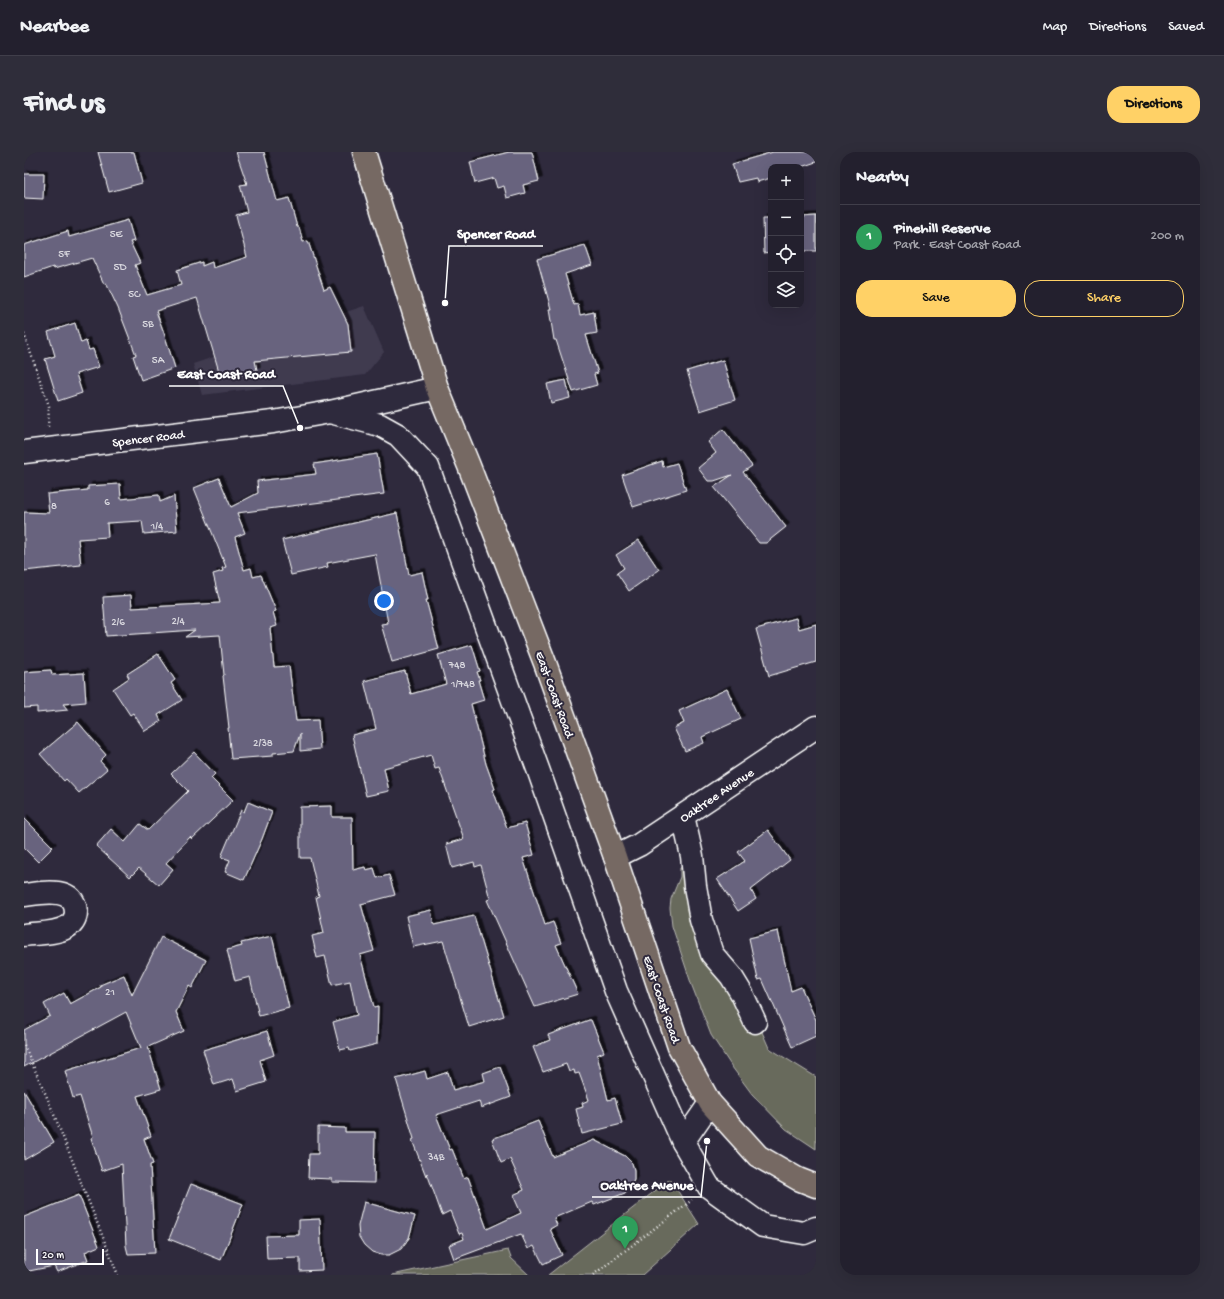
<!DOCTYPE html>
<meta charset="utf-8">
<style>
body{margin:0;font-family:"Gochi Hand",sans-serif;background:#2f2d3a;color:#f1f3f6}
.controls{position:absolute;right:12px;top:12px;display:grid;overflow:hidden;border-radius:8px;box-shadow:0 4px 16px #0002}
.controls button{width:36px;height:36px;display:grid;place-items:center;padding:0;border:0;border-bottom:1px solid #403e4a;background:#23202e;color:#f1f3f6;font:20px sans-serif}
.scale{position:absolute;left:12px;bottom:10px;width:68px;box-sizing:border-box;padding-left:4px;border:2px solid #fff;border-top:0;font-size:11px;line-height:14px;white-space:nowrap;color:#fff;-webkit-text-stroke:3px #2f2a3d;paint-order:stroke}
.you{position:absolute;left:360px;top:449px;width:14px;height:14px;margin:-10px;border:3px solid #fff;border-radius:50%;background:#1a73e8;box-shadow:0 0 0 6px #1a73e833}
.badge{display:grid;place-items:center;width:26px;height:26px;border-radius:50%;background:#ffd166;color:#fff;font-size:13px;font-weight:700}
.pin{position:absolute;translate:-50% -33px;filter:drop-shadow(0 1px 2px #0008)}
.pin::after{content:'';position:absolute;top:21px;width:14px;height:12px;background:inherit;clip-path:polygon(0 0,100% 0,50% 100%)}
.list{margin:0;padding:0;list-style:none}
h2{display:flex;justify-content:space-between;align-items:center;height:52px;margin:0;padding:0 16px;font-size:17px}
h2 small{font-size:13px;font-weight:400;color:#a3a3aa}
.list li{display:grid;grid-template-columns:26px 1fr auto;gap:12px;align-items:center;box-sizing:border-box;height:64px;padding:0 16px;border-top:1px solid #403e4a}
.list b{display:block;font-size:15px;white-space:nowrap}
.list p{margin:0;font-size:13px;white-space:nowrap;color:#a3a3aa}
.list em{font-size:13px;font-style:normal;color:#a3a3aa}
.actions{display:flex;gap:8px;padding:12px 16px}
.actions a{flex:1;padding:9px 0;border:1px solid #ffd166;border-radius:16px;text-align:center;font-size:14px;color:#ffd166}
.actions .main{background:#ffd166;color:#111}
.icon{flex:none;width:22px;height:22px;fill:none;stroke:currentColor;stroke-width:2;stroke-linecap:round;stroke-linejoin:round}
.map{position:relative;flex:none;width:792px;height:1123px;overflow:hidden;border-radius:16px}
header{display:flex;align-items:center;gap:24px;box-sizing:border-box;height:56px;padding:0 20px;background:#23202e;border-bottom:1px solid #403e4a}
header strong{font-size:19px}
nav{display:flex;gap:22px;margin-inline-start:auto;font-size:14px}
.intro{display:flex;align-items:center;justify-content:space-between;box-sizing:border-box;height:96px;padding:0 24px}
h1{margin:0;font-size:28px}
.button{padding:10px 18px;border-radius:16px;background:#ffd166;color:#111;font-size:14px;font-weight:700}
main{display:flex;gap:24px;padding:0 24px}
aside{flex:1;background:#23202e;border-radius:16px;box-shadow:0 4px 16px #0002}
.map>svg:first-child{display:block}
.built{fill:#403b50}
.green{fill:#686a5c;stroke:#b4b4ae}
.building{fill:#68647e;stroke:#fff;filter:url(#shadow)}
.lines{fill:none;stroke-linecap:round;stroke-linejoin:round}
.minor-casing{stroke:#fff;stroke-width:25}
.major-casing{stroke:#fff;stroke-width:25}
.path{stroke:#fff;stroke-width:2.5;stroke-dasharray:1 3;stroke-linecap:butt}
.minor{stroke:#2f2a3d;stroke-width:22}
.major{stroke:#766964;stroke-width:22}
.labels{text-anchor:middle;stroke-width:4;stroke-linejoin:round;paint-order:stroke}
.number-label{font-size:11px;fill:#d9d8df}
.street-label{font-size:13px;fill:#fff;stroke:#2f2a3d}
.leader{fill:none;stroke:#fff;stroke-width:1.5}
.callout-dot{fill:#fff;stroke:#2f2a3d;stroke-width:1.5}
.callout-label{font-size:14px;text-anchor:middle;font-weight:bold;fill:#fff;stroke:#2f2a3d;stroke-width:4;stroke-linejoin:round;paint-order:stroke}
</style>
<header>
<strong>Nearbee</strong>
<nav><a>Map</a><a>Directions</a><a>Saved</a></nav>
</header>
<div class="intro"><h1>Find us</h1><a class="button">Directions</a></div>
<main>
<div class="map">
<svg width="792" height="1123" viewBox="0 0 792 1123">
<defs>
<filter id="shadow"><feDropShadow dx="3.5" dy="-3.5" stdDeviation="0" flood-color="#0009"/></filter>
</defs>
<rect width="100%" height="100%" fill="#2f2a3d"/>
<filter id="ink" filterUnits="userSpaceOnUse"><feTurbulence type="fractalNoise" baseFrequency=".025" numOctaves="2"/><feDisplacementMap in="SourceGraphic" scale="8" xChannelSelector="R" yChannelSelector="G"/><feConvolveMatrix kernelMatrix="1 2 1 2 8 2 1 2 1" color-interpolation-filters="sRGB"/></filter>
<g filter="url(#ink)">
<polygon class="built" points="340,154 360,200 341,223 178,243 169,212"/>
<g class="green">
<polygon points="664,712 671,780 735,873 745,896 792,925 792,997 762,977 728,942 708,915 687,883 668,834 648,774 646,756 647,747 656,725 656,716"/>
<polygon points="646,1027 675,1072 618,1123 524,1123"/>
<polygon points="484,1098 487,1106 505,1123 368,1123"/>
</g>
<g class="building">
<polygon points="74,0 110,0 118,31 85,40"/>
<polygon points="212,0 240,0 253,49 265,46 273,75 275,75 279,90 284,89 300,138 306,135 324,172 327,200 231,209 233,218 209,225 208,222 197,226 173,146 132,159 140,181 151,216 117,228 109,204 112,203 94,156 82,131 80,132 68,106 30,117 29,115 0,125 0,93 44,79 45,85 104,68 110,89 106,90 116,111 111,113 123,143 157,133 153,118 178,110 178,114 188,110 189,116 223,105 212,63 223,60 216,33 223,32"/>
<polygon points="485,0 508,0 515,29 499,33 501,41 483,46 480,34 473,36 470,26 451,31 446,10"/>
<polygon points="749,0 792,0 792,10 777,15 747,15 747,26 733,30 732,26 714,30 708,12"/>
<polygon points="0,22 20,22 19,47 0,46"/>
<polygon points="792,64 792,99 777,99 777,65"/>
<polygon points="739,66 747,66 747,100 740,101"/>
<polygon points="561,93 568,113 541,122 550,153 554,152 556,163 570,160 573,181 562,183 574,221 570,222 573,233 549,240 532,188 530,188 525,157 527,157 513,107"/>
<polygon points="51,171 57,191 62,189 65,198 69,197 75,215 52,222 58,241 34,249 21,207 31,204 24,180"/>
<polygon points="699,208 711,248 676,259 663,219"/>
<polygon points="542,228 546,246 527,251 523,232"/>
<polygon points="699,277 728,314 719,320 762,375 742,391 735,391 690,335 708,323 690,329 684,329 674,316 692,301 684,290"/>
<polygon points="353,302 360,342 213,361 221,381 211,385 220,418 227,416 229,425 237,423 252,459 249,460 253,474 246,476 250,515 265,514 272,569 294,568 296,597 276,599 276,582 270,599 249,601 249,604 207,607 204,576 205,576 199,524 200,523 196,483 161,485 171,478 82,484 79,445 107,443 108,456 196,451 189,422 199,419 198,416 202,415 170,336 195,326 207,355 234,341 233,329 292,322 290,312"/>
<polygon points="638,309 639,315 653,311 662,338 609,355 598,323"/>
<polygon points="96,332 97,347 135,343 136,350 150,344 153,379 120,382 118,369 83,371 84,385 54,387 57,413 0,419 0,360 25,361 23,342 64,338 64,334"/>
<polygon points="373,361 385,423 398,420 404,448 402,448 415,497 368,510 357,472 364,471 351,402 303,411 304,415 267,423 258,388"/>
<polygon points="615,388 635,418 605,439 593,421 600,416 592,403"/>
<polygon points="772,466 775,477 792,472 792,510 745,524 732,477"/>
<polygon points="448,493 456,519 453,520 456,528 454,528 460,548 447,552 462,612 471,637 469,638 483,676 501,671 510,703 499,706 521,773 529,770 537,791 532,793 554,842 511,855 463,748 466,747 457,713 451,715 450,710 428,716 422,692 440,687 415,616 411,617 407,603 360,616 365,639 342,644 328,583 352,577 340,529 381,519 387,542 422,532 414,503"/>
<polygon points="134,502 151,528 147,531 158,548 134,563 137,569 121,579 109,561 106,563 89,537 105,526 103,522"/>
<polygon points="27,518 28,523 60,521 62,550 39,552 44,558 13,561 13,555 0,556 0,520"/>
<polygon points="703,537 717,567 678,585 680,591 661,599 650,576 660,571 655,559"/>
<polygon points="54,570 82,603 76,609 83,617 55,641 42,627 40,629 16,602"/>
<polygon points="170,600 191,622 187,626 209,648 168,687 166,685 142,711 149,717 135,733 115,716 106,725 72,694 87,677 101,690 116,672 124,678 164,639 147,622"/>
<polygon points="224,650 248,660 238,687 220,728 201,720 206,708 197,705 217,658 220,660"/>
<polygon points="308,654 308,665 328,665 329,718 341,715 342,718 350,716 353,726 365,723 371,743 337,752 350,799 336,803 350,855 354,854 353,892 326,899 325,896 316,898 309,870 333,863 326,829 308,833 301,804 293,806 288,784 300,781 292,745 295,744 286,706 276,706 276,655"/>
<polygon points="0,666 29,695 14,710 0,696"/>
<polygon points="744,678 766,708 727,738 732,747 714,759 693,727 721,709 714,700"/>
<polygon points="407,758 410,773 450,764 480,864 445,875 419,789 389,795 382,764"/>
<polygon points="754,779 767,839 777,835 792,868 792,884 768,895 738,827 734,828 725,786"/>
<polygon points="248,784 265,856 235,864 226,825 211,829 203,798 218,794 217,791"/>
<polygon points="137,785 182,808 168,836 165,834 152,860 160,879 124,895 137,937 113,944 127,984 120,987 129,1012 126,1013 131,1101 104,1102 102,1094 98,1012 78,1019 67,986 69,985 56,944 49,946 41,919 117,896 102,860 0,915 0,878 26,864 20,852 40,841 46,852 77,835 76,833 100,823 108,843"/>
<polygon points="565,868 567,868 580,900 573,903 584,948 591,946 598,972 558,982 552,957 559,955 558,951 565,948 555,921 551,922 550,918 545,920 542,912 519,920 509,895 526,888 524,883"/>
<polygon points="243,879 250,903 236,908 242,930 213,939 209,927 190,933 179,898"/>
<polygon points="476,915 487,945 457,956 455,949 412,963 426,998 428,997 440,1027 444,1025 463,1077 497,1061 489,1043 500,1038 486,1007 477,1011 468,987 514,969 529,1005 570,988 601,1004 608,1011 610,1018 610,1028 606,1036 601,1041 570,1053 568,1050 530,1066 533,1073 526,1077 538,1103 519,1112 510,1094 504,1097 497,1082 430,1107 425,1093 440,1087 438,1081 435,1082 426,1059 418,1063 403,1021 402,1024 388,988 390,987 372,927 401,919 403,927 424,920 429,938 461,929 459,921"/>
<polygon points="0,939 30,990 0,1008"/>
<polygon points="294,975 321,976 321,980 351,980 350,1031 308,1030 308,1027 284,1026 285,1002 294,1002"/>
<polygon points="167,1032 219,1052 197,1108 145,1087"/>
<polygon points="55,1043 75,1094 61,1100 64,1108 33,1120 30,1114 0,1120 0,1065"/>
<polygon points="340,1050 391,1064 385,1086 377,1097 365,1103 357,1103 348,1100 340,1093 335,1085 334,1074"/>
<polygon points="296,1067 298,1118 276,1119 276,1106 243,1107 242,1084 275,1083 275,1068"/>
</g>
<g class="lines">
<defs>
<g id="minor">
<polyline points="306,260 356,273 374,283 404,315 515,620 592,839 659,990"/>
<polyline points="0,300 249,270 306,260 413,236"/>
<polyline points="659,664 668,704 671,734 677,768 688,802 707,824 718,842 731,870"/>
<polyline points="591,705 615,693 792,575"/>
<path d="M0,743c16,-2 51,-10 52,17 0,6 -4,12 -9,15 -12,7 -30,6 -43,8"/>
<polyline points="686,951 659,990 685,1035 739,1074 780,1081 792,1076"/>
</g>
<polyline id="major" points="340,0 413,236 445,314 521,511 591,705 655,895 686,951 734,1004 774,1027 792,1034"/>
</defs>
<use href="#minor" class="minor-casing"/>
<use href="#major" class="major-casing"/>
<g class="path">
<polyline points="0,182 25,254 24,275"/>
<polyline points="0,893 25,950 94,1123"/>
<polyline points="569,1123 668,1048"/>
</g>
<use href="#minor" class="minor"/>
<use href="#major" class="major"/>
</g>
</g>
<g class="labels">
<g class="number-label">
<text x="92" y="85">5E</text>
<text x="40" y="105">5F</text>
<text x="96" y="118">5D</text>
<text x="110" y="145">5C</text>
<text x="124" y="175">5B</text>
<text x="134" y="211">5A</text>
<text x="83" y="353">6</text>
<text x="30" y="357">8</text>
<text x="133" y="377">1/4</text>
<text x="154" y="472">2/4</text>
<text x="94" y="473">2/6</text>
<text x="433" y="516">748</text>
<text x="439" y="535">1/748</text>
<text x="239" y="594">2/38</text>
<text x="86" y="843">21</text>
<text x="412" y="1008">34B</text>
</g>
<g class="street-label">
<text transform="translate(124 285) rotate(-7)" y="5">Spencer Road</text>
<text transform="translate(532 542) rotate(70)" y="5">East Coast Road</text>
<text transform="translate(692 642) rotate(-34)" y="5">Oaktree Avenue</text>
<text transform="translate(639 847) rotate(71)" y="5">East Coast Road</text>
</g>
</g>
<path class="leader" d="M421 151L425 94H519M276 276L259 234H145M683 989L677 1045H568"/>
<g class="callout-dot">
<circle cx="421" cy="151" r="4"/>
<circle cx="276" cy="276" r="4"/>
<circle cx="683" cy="989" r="4"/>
</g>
<g class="callout-label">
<text x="472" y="86">Spencer Road</text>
<text x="202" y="226">East Coast Road</text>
<text x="623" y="1037">Oaktree Avenue</text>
</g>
</svg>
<div class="controls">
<button>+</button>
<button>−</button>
<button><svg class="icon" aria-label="locate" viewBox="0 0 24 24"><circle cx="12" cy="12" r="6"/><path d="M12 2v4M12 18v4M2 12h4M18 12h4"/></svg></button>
<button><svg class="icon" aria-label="layers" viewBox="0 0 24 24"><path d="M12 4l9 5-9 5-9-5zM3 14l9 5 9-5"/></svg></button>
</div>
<div class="scale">20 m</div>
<div class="you"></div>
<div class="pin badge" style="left:601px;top:1097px;background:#2e9e5b">1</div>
</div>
<aside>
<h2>Nearby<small></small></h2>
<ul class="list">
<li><span class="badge" style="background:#2e9e5b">1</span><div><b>Pinehill Reserve</b><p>Park · East Coast Road</p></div><em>200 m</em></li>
</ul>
<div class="actions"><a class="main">Save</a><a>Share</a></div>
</aside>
</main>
